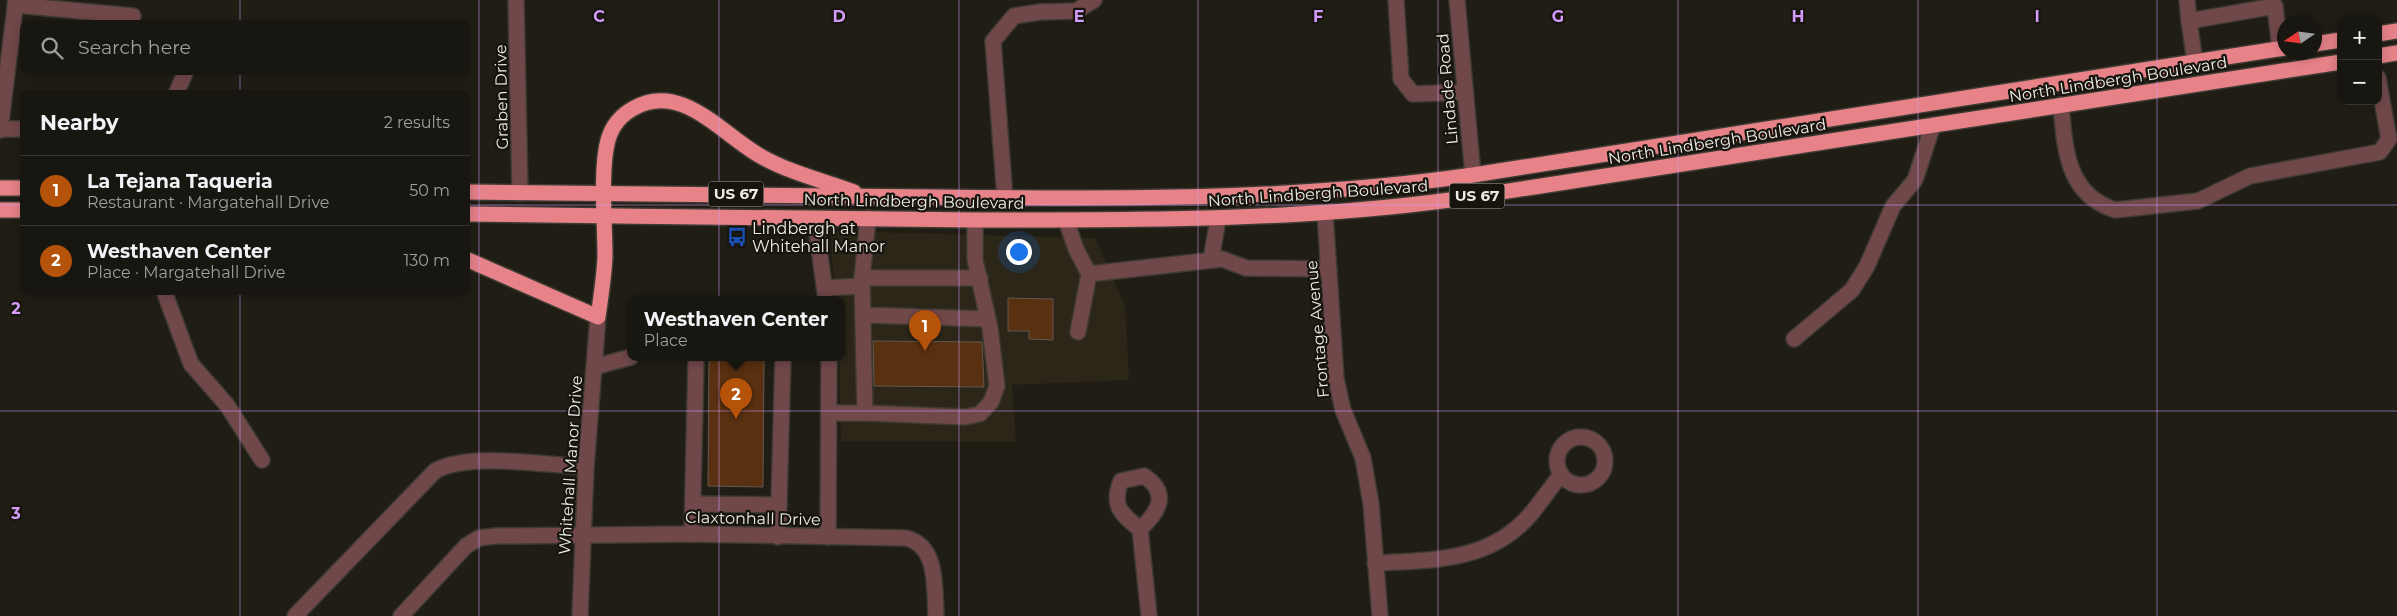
<!DOCTYPE html>
<meta charset="utf-8">
<style>
body{margin:0;font-family:Montserrat,sans-serif;background:#25231e;color:#f1f3f6}
.controls{position:absolute;right:15px;top:15px;display:grid;overflow:hidden;border-radius:10px;box-shadow:0 2px 12px #0003}
.controls button{width:45px;height:45px;display:grid;place-items:center;padding:0;border:0;border-bottom:1px solid #363530;background:#181610;color:#f1f3f6;font:25px sans-serif}
.compass{position:absolute;left:2277px;top:15px;width:45px;height:45px;border-radius:50%;background:#181610;box-shadow:0 2px 12px #0003;rotate:257deg}
.you{position:absolute;left:1018px;top:251px;width:18px;height:18px;margin:-12px;border:4px solid #fff;border-radius:50%;background:#1a73e8;box-shadow:0 0 0 8px #1a73e833}
.badge{display:grid;place-items:center;width:32px;height:32px;border-radius:50%;background:#b45309;color:#fff;font-size:16px;font-weight:700}
.pin{position:absolute;translate:-50% -41px;filter:drop-shadow(0 1px 2px #0008)}
.pin::after{content:'';position:absolute;top:26px;width:18px;height:15px;background:inherit;clip-path:polygon(0 0,100% 0,50% 100%)}
.popup{position:absolute;left:627px;top:296px;width:218px;height:65px;box-sizing:border-box;display:grid;place-content:center;border-radius:10px;background:#181610;filter:drop-shadow(0 1px 4px #0005);font-size:16px;white-space:nowrap;color:#9f9f9f}
.popup b{font-size:19px;color:#f1f3f6}
.popup::after{content:'';position:absolute;left:50%;top:100%;margin-left:-10px;border:10px solid transparent;border-top-color:#181610}
.list{margin:0;padding:0;list-style:none}
h2{display:flex;justify-content:space-between;align-items:center;height:65px;margin:0;padding:0 20px;font-size:21px}
h2 small{font-size:16px;font-weight:400;color:#9f9f9f}
.list li{display:grid;grid-template-columns:32px 1fr auto;gap:15px;align-items:center;box-sizing:border-box;height:70px;padding:0 20px;border-top:1px solid #363530}
.list b{display:block;font-size:19px;white-space:nowrap}
.list p{margin:0;font-size:16px;white-space:nowrap;color:#9f9f9f}
.list em{font-size:16px;font-style:normal;color:#9f9f9f}
.icon{flex:none;width:28px;height:28px;fill:none;stroke:currentColor;stroke-width:2;stroke-linecap:round;stroke-linejoin:round}
.map{position:relative;flex:none;width:2397px;height:616px;overflow:hidden}
.search{position:absolute;background:#181610;box-shadow:0 2px 12px #0003;left:20px;top:20px;width:450px;height:55px;display:flex;align-items:center;gap:12px;box-sizing:border-box;padding:0 18px;border-radius:10px;color:#9f9f9f;font-size:19px}
.panel{position:absolute;background:#181610;box-shadow:0 2px 12px #0003;left:20px;top:90px;width:450px;height:205px;border-radius:10px}
.map>svg:first-child{display:block}
.built{fill:#2b2618}
.building{fill:#593010;stroke:#635953}
.lines{fill:none;stroke-linecap:round;stroke-linejoin:round}
.minor-casing{stroke:#3d3a32;stroke-width:18}
.highway-casing{stroke:#3d3a32;stroke-width:18}
.minor{stroke:#71484a;stroke-width:15}
.highway{stroke:#e68288;stroke-width:15}
.grid{fill:none;stroke:#d39cfc;stroke-width:1;stroke-opacity:0.55}
.labels{text-anchor:middle;stroke-width:4.5;stroke-linejoin:round;paint-order:stroke}
.shield{fill:#16140c;stroke:#acaaa4;stroke-width:1}
.shield-label{font-size:15px;font-weight:bold;fill:#edebe5}
.street-label{font-size:16px;fill:#edebe5;stroke:#16140c}
.poi-label{font-size:16px;fill:#edebe5;stroke:#16140c;text-anchor:start}
.grid-label{font-size:16px;text-anchor:middle;font-weight:bold;fill:#d39cfc;stroke:#16140c;stroke-width:4.5;stroke-linejoin:round;paint-order:stroke}
</style>
<div class="map">
<svg width="2397" height="616" viewBox="0 0 2397 616">
<rect width="100%" height="100%" fill="#201d15"/>
<polygon class="built" points="837,231 1095,238 1125,305 1129,380 1012,385 1016,442 841,441 839,358 841,358 841,300 837,300 832,259 832,239"/>
<g class="building">
<polygon points="1008,298 1053,299 1053,340 1029,339 1029,331 1008,331"/>
<polygon points="873,341 982,342 984,387 874,386"/>
<polygon points="709,358 764,358 763,487 708,486"/>
</g>
<g class="lines">
<defs>
<g id="minor">
<polyline points="516,0 520,193"/>
<polyline points="1396,0 1401,79 1413,94 1465,92"/>
<polyline points="1457,0 1473,175"/>
<polyline points="2187,0 2189,21"/>
<polyline points="15,5 133,16"/>
<polyline points="2195,62 2189,21 2275,6 2280,49"/>
<polyline points="176,94 186,71"/>
<path d="M2061,105c4,43 5,89 54,105l83,-9 52,-25 130,-24 9,-13 -11,-61"/>
<polyline points="0,129 24,129"/>
<polyline points="0,130 16,0"/>
<polyline points="1005,198 993,41 1014,16 1040,12 1076,11 1094,0"/>
<polyline points="1325,213 1336,379 1343,410 1363,458 1371,504 1380,616"/>
<polyline points="815,218 826,300"/>
<polyline points="1066,220 1076,249 1089,274"/>
<polyline points="1211,260 1218,219"/>
<polyline points="862,278 980,278"/>
<polyline points="825,288 862,286"/>
<polyline points="164,291 191,364 227,405 262,460"/>
<polyline points="863,315 987,319"/>
<polyline points="1078,332 1089,274 1222,259 1246,268 1329,269"/>
<polyline points="1794,339 1852,290 1867,266 1893,206 1915,180 1933,125"/>
<polyline points="594,367 631,357"/>
<polyline points="829,413 865,413 862,278 868,218"/>
<polyline points="865,413 965,417 980,414 991,402 997,386 990,328 975,260 975,220"/>
<circle cx="1581" cy="461" r="24"/>
<polyline points="693,504 779,505"/>
<path d="M1140,529c19,-17 30,-36 4,-53l-23,5c-10,25 0,33 19,48l9,87"/>
<polyline points="692,534 696,358"/>
<polyline points="778,537 783,358"/>
<polyline points="828,537 829,358"/>
<path d="M1375,563c58,-3 114,-1 155,-48 11,-13 20,-27 31,-40"/>
<path d="M295,616l140,-145c33,-19 111,-6 151,-4"/>
<path d="M401,616l65,-70 13,-8 17,-2 196,-2 214,4c33,8 28,51 30,78"/>
<polyline points="580,616 586,467 598,317"/>
</g>
<g id="highway">
<polyline points="2378,34 2397,31"/>
<polyline points="2314,44 2341,40"/>
<polyline points="2378,56 2397,53"/>
<polyline points="0,188 24,188"/>
<path d="M466,192c156,1 311,3 466,5 181,2 361,4 541,-22l811,-127"/>
<polyline points="0,210 24,210"/>
<path d="M466,214c170,2 340,5 510,6 159,0 316,1 474,-20l891,-138"/>
<path d="M466,259l132,58c3,-20 6,-40 7,-60 0,-34 -5,-87 3,-117 4,-14 13,-25 26,-32 48,-27 88,27 128,49 29,16 62,24 92,35"/>
</g>
</defs>
<use href="#minor" class="minor-casing"/>
<use href="#highway" class="highway-casing"/>
<use href="#minor" class="minor"/>
<use href="#highway" class="highway"/>
</g>
<path class="grid" d="M240,0v24M479,0v616M719,0v616M959,0v616M1198,0v616M1438,0v616M1678,0v616M1918,0v616M2157,0v616M240,71v23M0,205h24M466,205h1931M240,291v325M0,411h2397"/>
<defs>
<symbol id="bus-bare" viewBox="-9 -9 18 18"><path d="M-5-6H5V4H4V6H2V4H-2V6H-4V4H-5ZM-3.5-4V0h7V-4ZM-3.5 1.2v1.5H-2V1.2ZM2 1.2v1.5H3.5V1.2Z" fill="#1a4fb4" stroke="#16140c" stroke-width="2.5" paint-order="stroke"/></symbol>
</defs>
<g fill-rule="evenodd">
<use href="#bus-bare" x="723" y="223" width="28" height="28"/>
</g>
<g class="labels">
<g class="shield">
<rect x="708.5" y="181.5" width="55" height="25" rx="4"/>
<rect x="1449.5" y="183.5" width="55" height="25" rx="4"/>
</g>
<g class="shield-label">
<text x="736" y="199">US 67</text>
<text x="1477" y="201">US 67</text>
</g>
<g class="street-label">
<text transform="translate(2118 79) rotate(-9)" y="6">North Lindbergh Boulevard</text>
<text transform="translate(1447 89) rotate(-95)" y="6">Lindade Road</text>
<text transform="translate(501 97) rotate(-91)" y="6">Graben Drive</text>
<text transform="translate(1717 141) rotate(-9)" y="6">North Lindbergh Boulevard</text>
<text transform="translate(1318 193) rotate(-4)" y="6">North Lindbergh Boulevard</text>
<text transform="translate(914 201) rotate(1)" y="6">North Lindbergh Boulevard</text>
<text transform="translate(1317 329) rotate(-95)" y="6">Frontage Avenue</text>
<text transform="translate(570 465) rotate(-86)" y="6">Whitehall Manor Drive</text>
<text transform="translate(753 518) rotate(1)" y="6">Claxtonhall Drive</text>
</g>
<g class="poi-label">
<text x="752" y="234">Lindbergh at<tspan x="752" dy="18">Whitehall Manor</tspan></text>
</g>
</g>
<g class="grid-label">
<text x="599" y="22">C</text>
<text x="839" y="22">D</text>
<text x="1079" y="22">E</text>
<text x="1318" y="22">F</text>
<text x="1558" y="22">G</text>
<text x="1798" y="22">H</text>
<text x="2037" y="22">I</text>
<text x="16" y="314">2</text>
<text x="16" y="519">3</text>
</g>
</svg>
<div class="controls">
<button>+</button>
<button>−</button>
</div>
<svg class="compass" viewBox="-18 -18 36 36"><path d="M0-13l5 13h-10z" fill="#e53935"/><path d="M0 13l5-13h-10z" fill="#9f9f9f"/></svg>
<div class="you"></div>
<div class="pin badge" style="left:925px;top:351px">1</div>
<div class="pin badge" style="left:736px;top:419px">2</div>
<div class="popup"><b>Westhaven Center</b>Place</div>
<div class="search"><svg class="icon" aria-label="search" viewBox="0 0 24 24"><circle cx="10" cy="10" r="6"/><path d="M15 15l6 6"/></svg>Search here</div>
<section class="panel">
<h2>Nearby<small>2 results</small></h2>
<ul class="list">
<li><span class="badge">1</span><div><b>La Tejana Taqueria</b><p>Restaurant · Margatehall Drive</p></div><em>50 m</em></li>
<li><span class="badge">2</span><div><b>Westhaven Center</b><p>Place · Margatehall Drive</p></div><em>130 m</em></li>
</ul>
</section>
</div>
